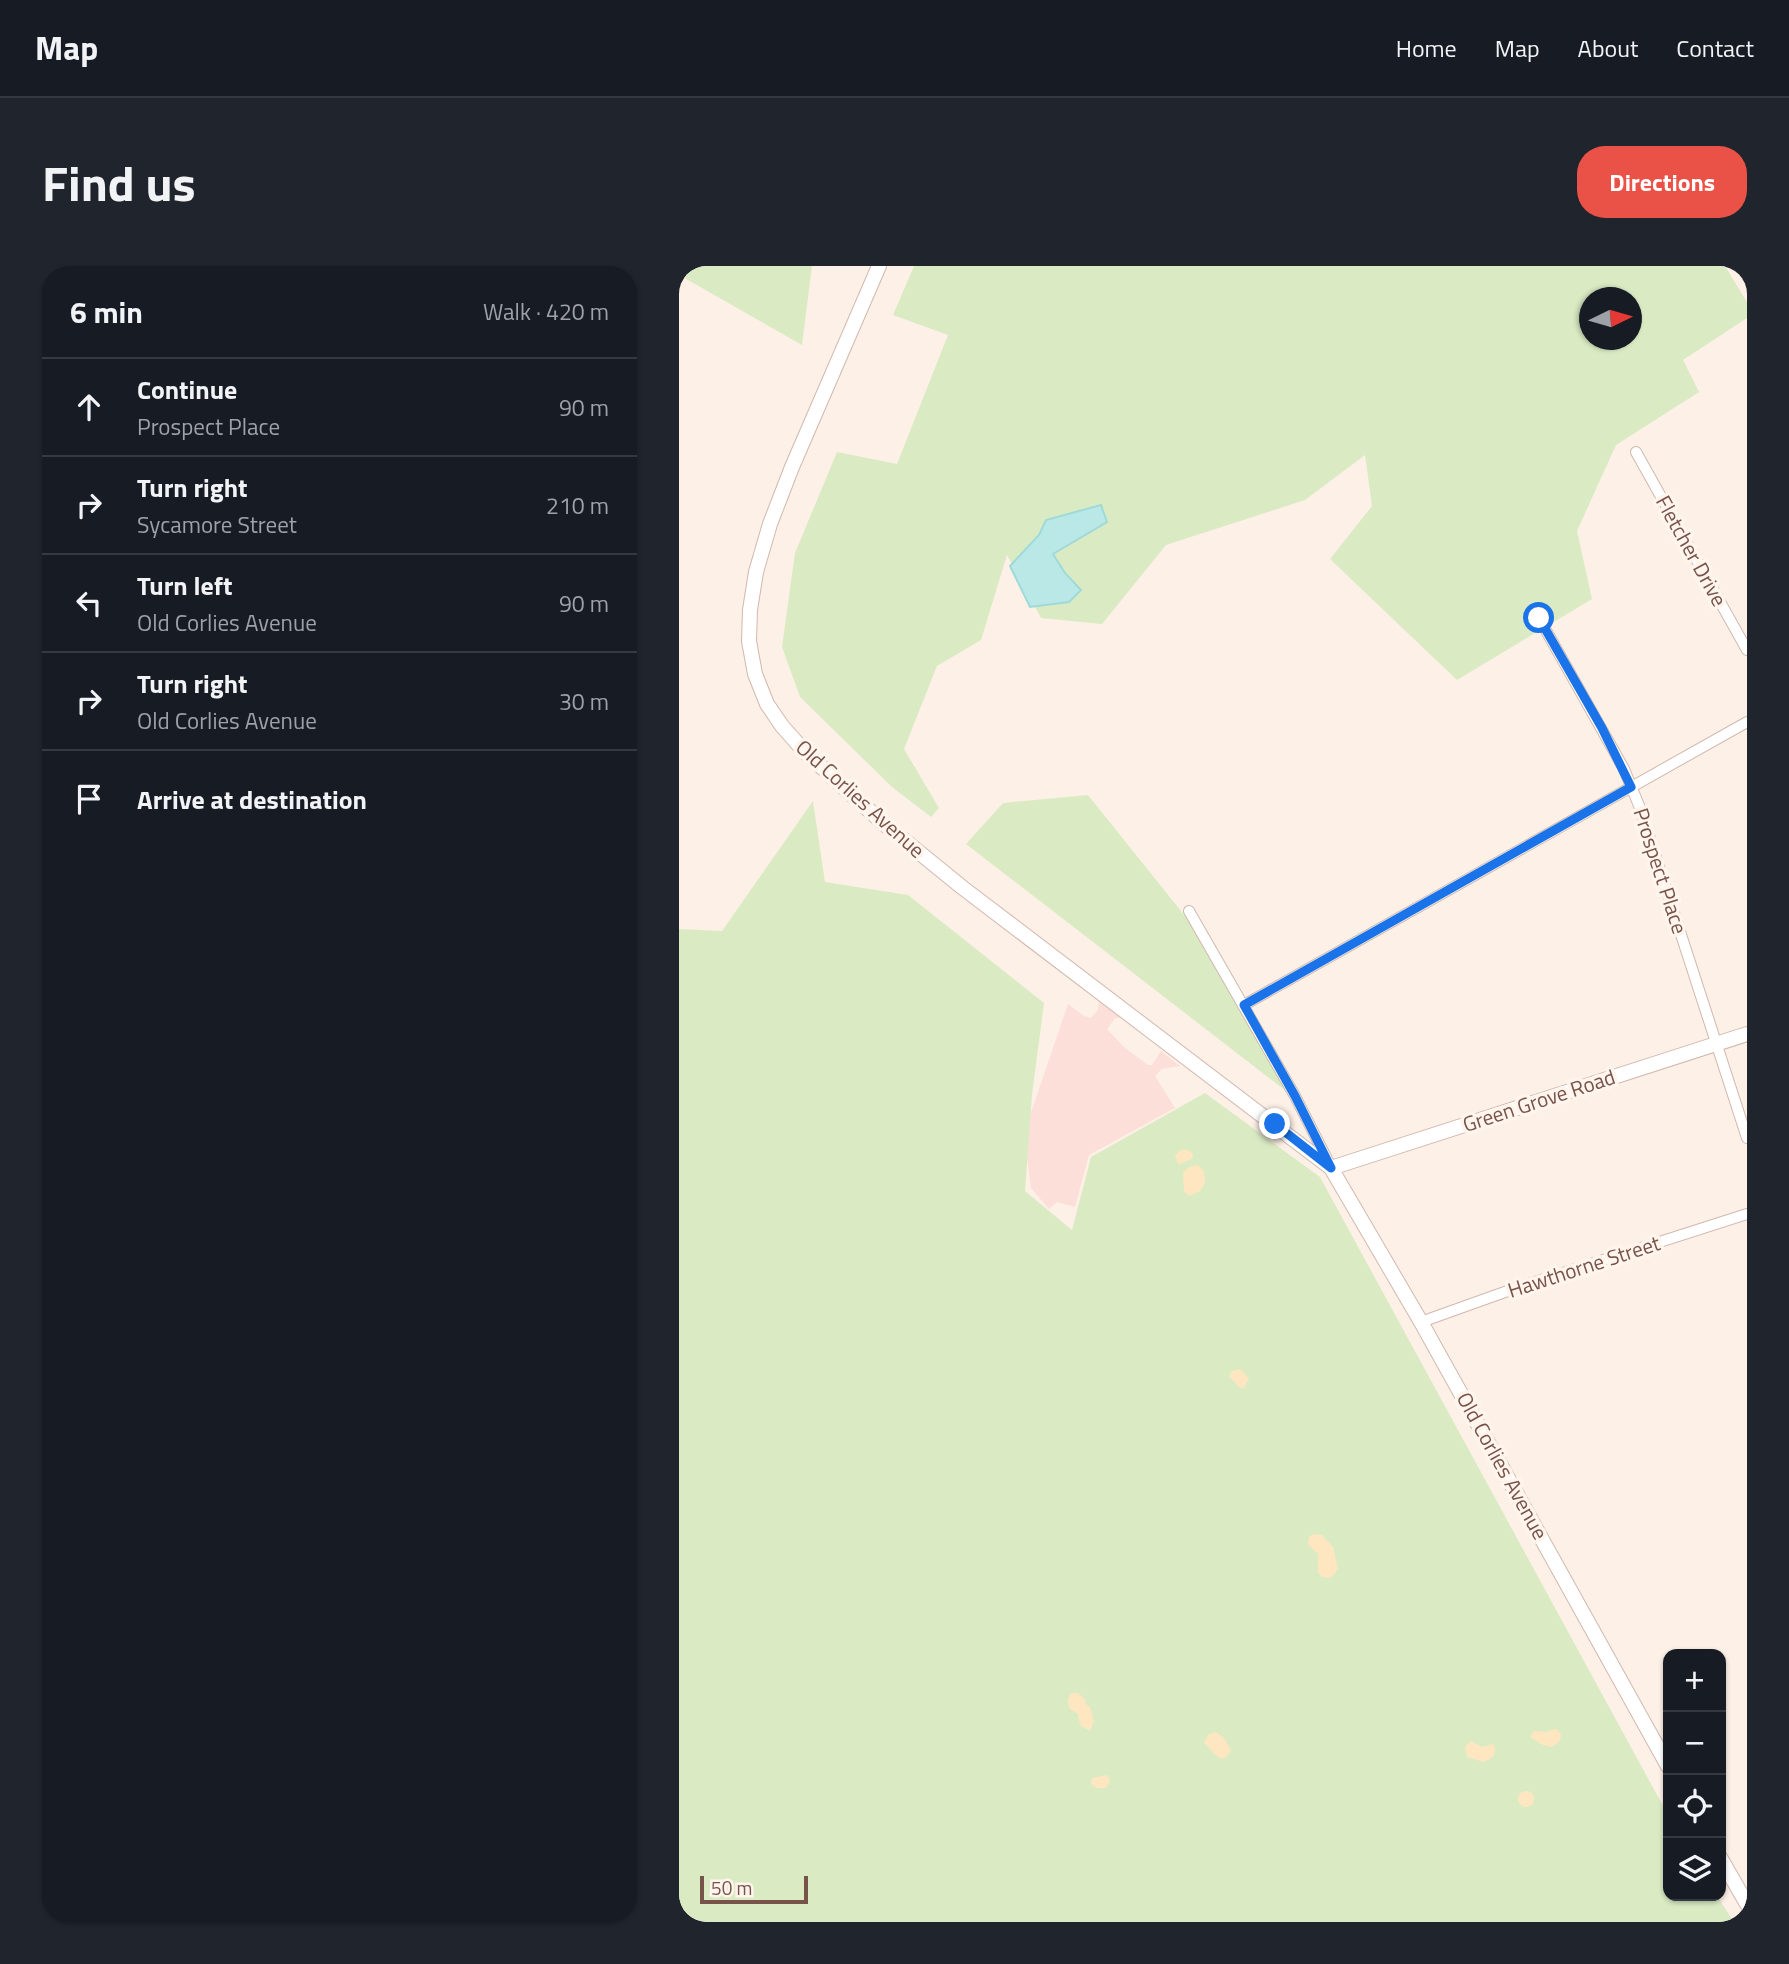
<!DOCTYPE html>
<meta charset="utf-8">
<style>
body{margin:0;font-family:"Titillium Web",sans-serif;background:#20242c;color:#f1f3f6}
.controls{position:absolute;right:21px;bottom:21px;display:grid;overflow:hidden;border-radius:14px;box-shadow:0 2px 5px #0004}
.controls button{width:63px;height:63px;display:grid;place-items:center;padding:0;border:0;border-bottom:2px solid #363941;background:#171b24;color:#f1f3f6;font:35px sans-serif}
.compass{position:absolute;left:900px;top:21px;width:63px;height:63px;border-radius:50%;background:#171b24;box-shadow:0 2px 5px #0004;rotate:85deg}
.scale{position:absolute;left:21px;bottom:18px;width:108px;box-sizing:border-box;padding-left:7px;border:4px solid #77534a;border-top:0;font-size:19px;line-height:24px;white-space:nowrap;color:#77534a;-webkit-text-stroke:5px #fff5ed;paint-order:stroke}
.stop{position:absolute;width:21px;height:21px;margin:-16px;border:5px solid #1a73e8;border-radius:50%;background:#fff}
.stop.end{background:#1a73e8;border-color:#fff;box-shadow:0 2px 7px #0008}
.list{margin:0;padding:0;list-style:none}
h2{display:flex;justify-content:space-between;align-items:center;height:91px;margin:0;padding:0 28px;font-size:30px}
h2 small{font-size:23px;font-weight:400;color:#9ea1a6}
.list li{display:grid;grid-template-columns:46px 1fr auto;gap:21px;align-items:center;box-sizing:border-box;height:98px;padding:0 28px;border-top:2px solid #363941}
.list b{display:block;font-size:26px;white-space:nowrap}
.list p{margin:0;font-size:23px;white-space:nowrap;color:#9ea1a6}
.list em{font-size:23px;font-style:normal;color:#9ea1a6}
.icon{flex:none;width:38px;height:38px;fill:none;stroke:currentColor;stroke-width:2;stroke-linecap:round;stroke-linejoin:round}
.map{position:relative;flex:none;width:1068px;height:1656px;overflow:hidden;border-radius:28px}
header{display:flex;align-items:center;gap:42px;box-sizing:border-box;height:98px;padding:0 35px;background:#171b24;border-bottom:2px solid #363941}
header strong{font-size:33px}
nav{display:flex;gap:38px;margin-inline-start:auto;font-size:24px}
.intro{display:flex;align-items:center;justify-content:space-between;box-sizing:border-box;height:168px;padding:0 42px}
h1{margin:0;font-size:49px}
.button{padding:18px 32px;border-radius:28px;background:#ea5248;color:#fff;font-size:24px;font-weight:700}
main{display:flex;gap:42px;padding:0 42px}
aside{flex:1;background:#171b24;border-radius:28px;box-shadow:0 2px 5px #0004}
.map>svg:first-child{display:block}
.commercial{fill:#fddfda}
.green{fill:#daebc4;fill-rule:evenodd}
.sand{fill:#fde6c0}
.water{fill:#bae8e7;stroke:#9fdad9;stroke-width:2}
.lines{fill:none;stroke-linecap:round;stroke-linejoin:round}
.minor-casing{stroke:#d1b8ae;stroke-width:12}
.tertiary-casing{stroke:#d1b8ae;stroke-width:16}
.minor{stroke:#fff;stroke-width:10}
.tertiary{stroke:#fff;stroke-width:14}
.route{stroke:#1a73e8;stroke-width:9}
.labels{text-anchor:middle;stroke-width:7;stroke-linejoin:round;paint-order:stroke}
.street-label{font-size:21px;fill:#77534a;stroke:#fff5ed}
</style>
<header>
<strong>Map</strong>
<nav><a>Home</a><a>Map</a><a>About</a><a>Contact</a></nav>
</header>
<div class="intro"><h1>Find us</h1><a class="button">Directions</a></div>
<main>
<aside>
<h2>6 min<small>Walk · 420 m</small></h2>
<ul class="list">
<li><svg class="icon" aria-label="ahead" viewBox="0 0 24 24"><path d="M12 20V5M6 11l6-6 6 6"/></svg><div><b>Continue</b><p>Prospect Place</p></div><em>90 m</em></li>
<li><svg class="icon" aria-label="right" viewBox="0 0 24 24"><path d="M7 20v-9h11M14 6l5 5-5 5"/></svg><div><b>Turn right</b><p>Sycamore Street</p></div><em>210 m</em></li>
<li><svg class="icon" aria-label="left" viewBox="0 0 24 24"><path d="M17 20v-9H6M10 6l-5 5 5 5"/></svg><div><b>Turn left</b><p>Old Corlies Avenue</p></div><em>90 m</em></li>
<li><svg class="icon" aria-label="right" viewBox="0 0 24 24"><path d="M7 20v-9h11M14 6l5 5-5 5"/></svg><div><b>Turn right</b><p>Old Corlies Avenue</p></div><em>30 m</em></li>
<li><svg class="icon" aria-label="arrive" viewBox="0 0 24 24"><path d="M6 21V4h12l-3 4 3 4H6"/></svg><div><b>Arrive at destination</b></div></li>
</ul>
</aside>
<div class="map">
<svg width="1068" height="1656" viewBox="0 0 1068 1656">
<rect width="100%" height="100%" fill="#fdf0e6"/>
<polygon class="commercial" points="420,734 444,752 436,752 428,763 445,781 469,799 473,799 482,785 501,800 483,803 476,810 496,842 410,889 396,941 378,936 370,943 352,922 345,867 389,738 405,750 412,752 419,744"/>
<g class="green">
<polygon points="0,0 133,0 123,79 0,9"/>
<path d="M235,0h811l22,36v16l-64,42 16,32 -83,53 -39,86 15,68 -135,81 -127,-121 42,-53 -7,-51 -60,45 -139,45 -64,79 -61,-6 -34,-63 -26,85 -44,26 -33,83 35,59 -8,9 -39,-30 -92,-90 -18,-50 13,-94 42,-101 60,12 51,-129 -55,-20zM911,32h42v42h-42z"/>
<polygon points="409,529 518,665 607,825 287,578 324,537"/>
<polygon points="134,535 146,616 229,629 365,737 353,829 346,925 393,964 412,891 526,827 641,911 989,1549 989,1630 1038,1630 1055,1656 0,1656 0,663 43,665"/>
</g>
<g class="sand">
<polygon points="507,883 513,887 514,892 500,899 496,890 500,885"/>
<polygon points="519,899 525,906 526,917 521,925 510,930 505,925 504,907 510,901"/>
<polygon points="561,1103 570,1112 565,1122 561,1122 550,1110 553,1105"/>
<polygon points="634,1268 643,1269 654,1281 659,1303 652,1312 643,1311 639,1306 639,1288 629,1279 630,1271"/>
<polygon points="392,1427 399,1427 406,1433 407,1439 411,1441 415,1455 411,1465 401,1459 399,1448 390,1442 389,1434"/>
<polygon points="875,1463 879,1464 882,1469 881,1475 873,1481 864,1479 851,1471 855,1465 868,1466"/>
<path d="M537,1466l8,6 7,12c-10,20 -18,-1 -27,-7l4,-8z"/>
<polygon points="792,1475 803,1481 814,1478 816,1482 815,1490 805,1496 788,1491 786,1481"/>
<polygon points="428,1509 431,1515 427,1522 418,1522 412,1518 413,1512"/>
<circle cx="847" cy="1533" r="8"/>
</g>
<polygon class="water" points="422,239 428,256 374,288 386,307 402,324 390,336 351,341 331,300 360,269 367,254"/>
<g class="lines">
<defs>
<g id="minor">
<polyline points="1065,0 1068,9"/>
<polyline points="957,186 1068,384"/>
<polyline points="860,352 945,503 961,542 1068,872"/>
<polyline points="510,645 616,830 651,899"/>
<polyline points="565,739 1068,456"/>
<polyline points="742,1056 837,1022 1068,948"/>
</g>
<g id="tertiary">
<polyline points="200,0 113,201 91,258 77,306 71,344 70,375 76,408 88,438 103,460 126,486 204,557 284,622 652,902 742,1056 989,1500"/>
<polyline points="652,902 1068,768"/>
<polyline points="1042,1593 1068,1638"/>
</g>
</defs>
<use href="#minor" class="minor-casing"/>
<use href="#tertiary" class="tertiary-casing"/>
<use href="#minor" class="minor"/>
<use href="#tertiary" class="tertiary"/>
</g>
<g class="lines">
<polyline class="route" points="596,858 652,902 616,830 565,739 952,521 923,462 860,352"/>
</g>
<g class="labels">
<g class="street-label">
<text transform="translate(1012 285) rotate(61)" y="7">Fletcher Drive</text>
<text transform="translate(181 533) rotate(42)" y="7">Old Corlies Avenue</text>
<text transform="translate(981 605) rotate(72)" y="7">Prospect Place</text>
<text transform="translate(860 835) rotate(-18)" y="7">Green Grove Road</text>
<text transform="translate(905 1001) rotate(-18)" y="7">Hawthorne Street</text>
<text transform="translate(823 1200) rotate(61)" y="7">Old Corlies Avenue</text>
</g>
</g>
</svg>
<div class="controls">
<button>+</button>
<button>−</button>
<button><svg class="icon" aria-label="locate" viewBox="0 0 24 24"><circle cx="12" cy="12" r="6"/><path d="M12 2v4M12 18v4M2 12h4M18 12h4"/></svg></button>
<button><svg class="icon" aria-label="layers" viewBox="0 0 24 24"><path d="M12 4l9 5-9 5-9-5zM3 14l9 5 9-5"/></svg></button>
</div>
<svg class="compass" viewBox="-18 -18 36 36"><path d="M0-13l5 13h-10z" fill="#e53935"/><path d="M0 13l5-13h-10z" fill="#9ea1a6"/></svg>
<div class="scale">50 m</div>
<div class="stop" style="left:860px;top:352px"></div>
<div class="stop end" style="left:596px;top:858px"></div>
</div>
</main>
